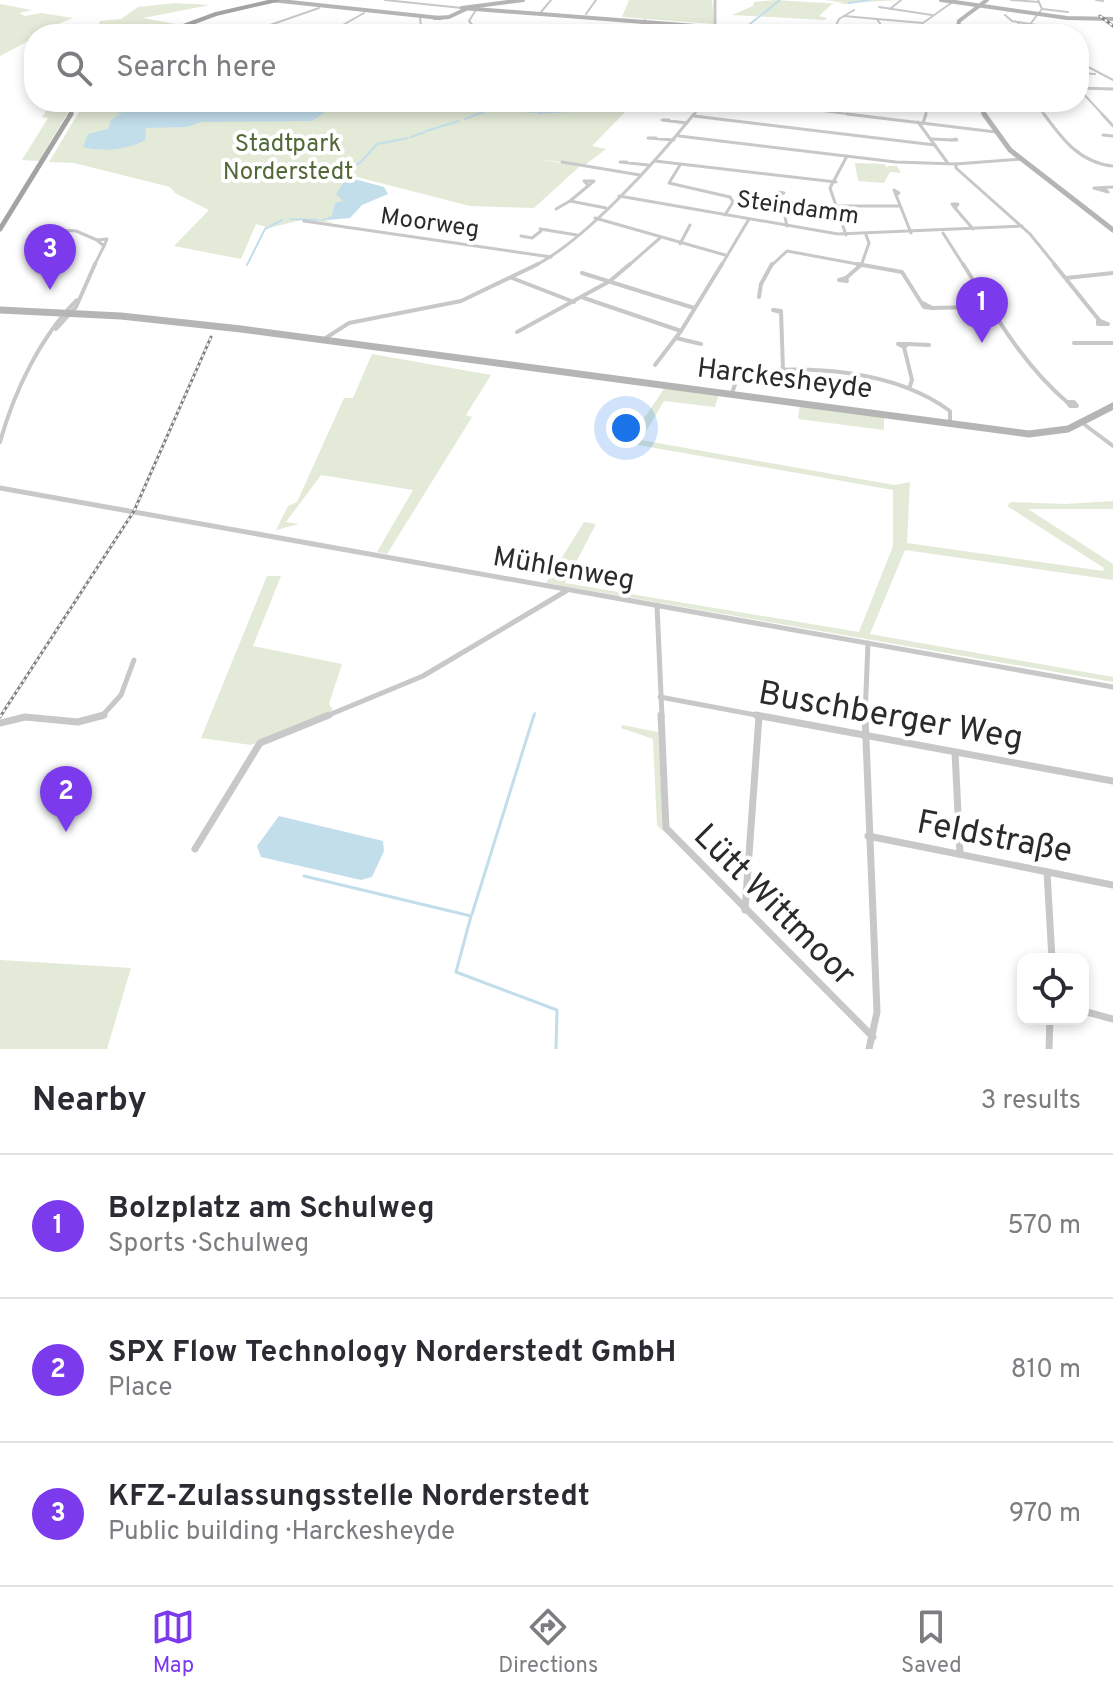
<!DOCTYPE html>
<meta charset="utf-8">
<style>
body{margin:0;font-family:Overpass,sans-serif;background:#f7f7f7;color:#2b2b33}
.controls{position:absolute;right:24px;bottom:24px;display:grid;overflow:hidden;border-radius:16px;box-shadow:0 4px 12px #0003}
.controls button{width:72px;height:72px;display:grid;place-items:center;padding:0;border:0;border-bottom:2px solid #e1e1e2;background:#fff;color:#2b2b33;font:40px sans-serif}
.you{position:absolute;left:626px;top:428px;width:28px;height:28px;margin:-20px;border:6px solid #fff;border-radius:50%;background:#1a73e8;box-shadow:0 0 0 12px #1a73e833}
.badge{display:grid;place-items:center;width:52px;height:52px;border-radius:50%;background:#7c3aed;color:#fff;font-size:26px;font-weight:700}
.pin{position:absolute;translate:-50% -66px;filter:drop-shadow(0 2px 4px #0008)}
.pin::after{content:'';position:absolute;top:42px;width:28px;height:24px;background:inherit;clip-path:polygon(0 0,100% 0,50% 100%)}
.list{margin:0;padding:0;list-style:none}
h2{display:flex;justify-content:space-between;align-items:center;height:104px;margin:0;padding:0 32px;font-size:34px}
h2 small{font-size:26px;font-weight:400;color:#7c7c81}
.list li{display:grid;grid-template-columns:52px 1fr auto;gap:24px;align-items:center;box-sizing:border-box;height:144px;padding:0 32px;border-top:2px solid #e1e1e2}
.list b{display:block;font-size:30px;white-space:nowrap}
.list p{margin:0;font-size:26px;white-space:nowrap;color:#7c7c81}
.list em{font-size:26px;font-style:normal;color:#7c7c81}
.icon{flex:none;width:44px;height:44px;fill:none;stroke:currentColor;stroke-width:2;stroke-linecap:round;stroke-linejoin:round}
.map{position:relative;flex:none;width:1113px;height:1049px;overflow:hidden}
.search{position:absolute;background:#fff;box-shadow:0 4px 12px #0003;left:24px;right:24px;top:24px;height:88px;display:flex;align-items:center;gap:20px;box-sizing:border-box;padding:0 28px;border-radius:32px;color:#7c7c81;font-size:30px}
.sheet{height:536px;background:#fff}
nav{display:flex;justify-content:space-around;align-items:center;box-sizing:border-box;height:112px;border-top:2px solid #e1e1e2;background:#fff;font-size:22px;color:#7c7c81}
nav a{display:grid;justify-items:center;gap:4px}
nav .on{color:#7c3aed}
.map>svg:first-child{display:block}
.green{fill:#e3ead7}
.water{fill:#c2deeb}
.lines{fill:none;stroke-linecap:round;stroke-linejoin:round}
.stream-far1{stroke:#c2deeb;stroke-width:2}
.stream{stroke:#c2deeb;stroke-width:3}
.minor-far4{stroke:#c8c8c8;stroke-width:2}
.minor-far3{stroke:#c8c8c8;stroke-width:3}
.minor-far2{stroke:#c8c8c8;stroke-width:4}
.minor-far1{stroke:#c8c8c8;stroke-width:5}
.minor{stroke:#c8c8c8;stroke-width:7}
.tertiary{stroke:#c8c8c8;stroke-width:3}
.secondary-far2{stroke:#b5b5b5;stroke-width:4}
.secondary-far1{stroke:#b5b5b5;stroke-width:5}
.secondary{stroke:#b5b5b5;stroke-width:7}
.primary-far1{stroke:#a3a3a3;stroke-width:4}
.primary{stroke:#a3a3a3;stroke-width:5}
.rail-casing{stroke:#808080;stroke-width:3}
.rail{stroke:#fff;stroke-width:2;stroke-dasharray:3;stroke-linecap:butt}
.labels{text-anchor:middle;stroke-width:8;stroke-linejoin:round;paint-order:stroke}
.far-park-label{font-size:24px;fill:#516838;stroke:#fff}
.far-street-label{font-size:24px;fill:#2b2b2b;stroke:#fff}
.street-label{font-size:28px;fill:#2b2b2b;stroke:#fff}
.near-street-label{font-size:34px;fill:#2b2b2b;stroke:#fff}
</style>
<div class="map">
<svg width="1113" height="1049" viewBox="0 0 1113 1049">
<rect width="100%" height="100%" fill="#fff"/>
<g class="green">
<polygon points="629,0 712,0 714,24 622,17"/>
<polygon points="775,0 841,4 851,4 825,0 899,0 832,4 819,16 827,18 825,20 732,15 753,6 754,2"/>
<polygon points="175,3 210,5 143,18 181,25 164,32 99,24 100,21 121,19 138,7"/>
<polygon points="0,4 32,10 19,13 25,16 41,13 73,18 34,34 34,38 0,56"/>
<polygon points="53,102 74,102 39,161 22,160 48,118 42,117"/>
<polygon points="85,102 632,102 633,104 592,146 606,149 585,165 536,159 580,166 534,208 470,206 349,175 342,189 343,201 332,216 324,220 334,223 301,220 269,228 256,224 241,259 174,246 209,210 175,193 170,187 74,163 49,162"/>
<polygon points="855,163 884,164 889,170 887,166 897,166 901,173 890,172 884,183 858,181"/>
<polygon points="372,354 491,375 466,415 472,417 387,554 377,552 413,490 321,475 286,522 299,524 276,530 288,506 297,502 344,398 353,398"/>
<polygon points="666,386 719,393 715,407 664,401 641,440 894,485 910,482 907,543 1103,571 1104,568 1007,506 1011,502 1065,504 1113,501 1113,509 1028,509 1113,564 1113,580 905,550 870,634 1113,677 1113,682 546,583 584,522 596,524 565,583 859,632 893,546 893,490 627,443"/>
<polygon points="800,403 884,414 884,430 798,419"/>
<polygon points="267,576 281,576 253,646 342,664 329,704 333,710 251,745 201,738"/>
<polygon points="622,725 658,732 663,831 657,825 653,739 621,728"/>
<polygon points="0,960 131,968 107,1049 0,1049"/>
</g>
<g class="water">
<path d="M104,102h235l-27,19 -111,1 -14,5 -41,1 -1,12c-17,10 -43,12 -62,7l5,-13 20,-5 3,-9 11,-7 -20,-3z"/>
<polygon points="347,177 384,187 388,194 362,205 350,218 317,221 332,216 335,203 343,201 336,194"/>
<polygon points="279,816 383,841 384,851 372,877 361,880 261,857 257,846"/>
</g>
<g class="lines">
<g class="stream-far1">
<polyline points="849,3 869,0"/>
<polyline points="745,28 780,0"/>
<polyline points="538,103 565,102"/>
<polyline points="535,112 532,107 538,102"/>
<polyline points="538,113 620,108"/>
<polyline points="465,119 493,108 533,112"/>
<polyline points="426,131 459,121"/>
<polyline points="411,137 425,132"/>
<polyline points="347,177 349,168 360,163 377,144 408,138"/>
<polyline points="290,219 318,220"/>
<polyline points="247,265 265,229 282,220"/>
<polyline points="534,717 535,713"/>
</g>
<g class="stream">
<polyline points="304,876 471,916 456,972 557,1010 556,1049"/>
<polyline points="472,914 534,715"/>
</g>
<g class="minor-far4">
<polyline points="385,0 462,8"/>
<polyline points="1011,0 1039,2"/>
<polyline points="1096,0 1103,1 1100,0"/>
<polyline points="879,7 932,15"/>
<polyline points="890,9 901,0"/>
<polyline points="1042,9 1068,12"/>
<polyline points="476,10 469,21 480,34"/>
<polyline points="541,12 551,0"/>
<polyline points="586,14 596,0"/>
<polyline points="1005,15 1012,21 1049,27 1050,34"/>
<polyline points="844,16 877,19 887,34"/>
<polyline points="420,18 422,34"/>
<polyline points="877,19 923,23 954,1"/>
<polyline points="645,20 636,29 660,31 670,23"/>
<polyline points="1031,23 1042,9 1038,0"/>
<polyline points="980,32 983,34"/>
<polyline points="572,33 578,26"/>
<polyline points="258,34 253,31 319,8"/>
<polyline points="327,34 364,13"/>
<polyline points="531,34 533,29"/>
<polyline points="832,34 839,19 854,10"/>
<polyline points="1015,34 1019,22"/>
<polyline points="1079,38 1082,38 1079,48"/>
<polyline points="1079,62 1113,80"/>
<polyline points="1079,73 1095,74"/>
<polyline points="1079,89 1104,116"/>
<polyline points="750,102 864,116"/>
<polyline points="1035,102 1045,116"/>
<polyline points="685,105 678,104 699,106"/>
<polyline points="693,116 704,102"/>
<polyline points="925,116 930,102"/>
</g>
<g class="minor-far3">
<polyline points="847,114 996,132"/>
<path d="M1044,114c18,25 36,49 69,52"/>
<polyline points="1102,114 1113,126"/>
<polyline points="694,116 935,145"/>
<polyline points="669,120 662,120 687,123"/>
<polyline points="918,122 947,162"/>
<polyline points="923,123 926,114"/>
<polyline points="1103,135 1113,136"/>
<polyline points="679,136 896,162 956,164"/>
<polyline points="656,138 648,138 674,140"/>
<polyline points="932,139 952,140"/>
<polygon points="956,139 957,140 952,140"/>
<polyline points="655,161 836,182"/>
<polyline points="562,162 640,175"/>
<polyline points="627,162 620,162 648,165"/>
<polyline points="956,164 956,168 1030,234 1056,266"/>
<polyline points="956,164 1021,159"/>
<polyline points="680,165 669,183 730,197 733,202 725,215"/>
<polyline points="588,185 584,181 594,181 570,201 606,208"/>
<polyline points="1103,188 1108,192 1094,188 1113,187"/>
<polygon points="894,190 899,193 896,195"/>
<polygon points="779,192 784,193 780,195"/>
<polyline points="780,195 787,226"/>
<polyline points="896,195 911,233"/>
<polyline points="619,196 838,234 1022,226"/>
<polygon points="952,204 958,204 955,208"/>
<polyline points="836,206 899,206"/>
<polyline points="955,208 973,229"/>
<polyline points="556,209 570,201"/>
<polyline points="595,218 725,255"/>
<polyline points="304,221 551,257"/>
<polyline points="59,230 76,231 97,240"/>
<polyline points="548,230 540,229 577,235"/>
<polyline points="943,233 964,266"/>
<polyline points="846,235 830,188 847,156"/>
<polyline points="521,236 532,238 541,231"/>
<polygon points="107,239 104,246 97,240"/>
<polyline points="680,244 690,225"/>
<polyline points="94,266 104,246"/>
<path d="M534,266c51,-25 124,-107 160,-152"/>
<polyline points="628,266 660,238"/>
<polyline points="721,266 749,219"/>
<polyline points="771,266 787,251 868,266"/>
<polyline points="861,266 869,243 866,235"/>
</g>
<g class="minor-far2">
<polyline points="857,264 902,272 924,307 932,308 921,302"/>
<path d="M963,264c31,49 59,100 104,138"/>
<polyline points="1054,264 1099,320"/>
<polyline points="582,273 694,308"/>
<polyline points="512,278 574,302"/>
<polygon points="846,278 847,281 839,280"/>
<polyline points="846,278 862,264"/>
<polyline points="1066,278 1113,273"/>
<polyline points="759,297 761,284 772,264"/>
<polyline points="584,298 681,331"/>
<polyline points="932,308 974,307"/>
<polyline points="781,312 773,310 781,311 783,370"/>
<polygon points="1098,320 1108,324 1098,324"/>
<polyline points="56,329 76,307 95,264"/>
<polyline points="517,332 610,281 630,264"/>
<polyline points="676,338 701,344"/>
<polyline points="321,341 349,323 461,301 538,264"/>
<polyline points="1074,343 1113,343"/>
<polygon points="898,344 908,344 904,347"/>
<polyline points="908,344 929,345"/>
<polyline points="904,347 912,380 910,386"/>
<polyline points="655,365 681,331 722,264"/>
<path d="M732,393l7,-20c69,-8 154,-4 211,38v10"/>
<polygon points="1067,402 1074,402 1077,406 1070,406"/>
<polyline points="1085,425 1113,446"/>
<path d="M0,442c14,-50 40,-105 77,-142"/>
</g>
<g class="minor-far1">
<polyline points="0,488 1113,687"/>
<polyline points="657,605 662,717"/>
<polyline points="660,697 767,717"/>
<polyline points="101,717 121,695 134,660"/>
<polyline points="324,717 423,676 566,591"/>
<polyline points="865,717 868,643"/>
</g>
<g class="minor">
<polyline points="661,715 666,828 873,1037"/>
<polyline points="756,715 1113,781"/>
<polyline points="865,715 877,1012 869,1049"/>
<polyline points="0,723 25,717 78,722 104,715"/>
<polyline points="955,752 960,854"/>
<polyline points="868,836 1113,885"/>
<polyline points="195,849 260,743 329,715"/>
<polyline points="1047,872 1052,959"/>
<polyline points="745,910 759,716"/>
<polyline points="1083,1011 1113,1019"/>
<polyline points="1049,1049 1050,1019"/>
</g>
<g class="tertiary">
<polyline points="715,0 715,26"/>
<polyline points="1079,88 1113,89"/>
</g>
<g class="secondary-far2">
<polyline points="271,0 440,18"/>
<polyline points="523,0 462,8 735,29"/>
<polyline points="941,0 1067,18 1113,19"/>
<polyline points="435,18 449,17 466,9"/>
<polyline points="731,28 785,34"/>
<polyline points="957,34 959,21 987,0"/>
<polyline points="976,102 986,116"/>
</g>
<polyline class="secondary-far1" points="984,114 1010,150 1113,230"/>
<polyline class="secondary" points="0,310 121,316 241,329 1029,434 1068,429 1113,406"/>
<g class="primary-far1">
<polyline points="162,34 216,14 277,0"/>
<polyline points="69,116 78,102"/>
</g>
<polyline class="primary" points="0,229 71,114"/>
<defs>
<g id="rail">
<polyline points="1100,16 1113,26"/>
<polyline points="0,717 134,511 211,337"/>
</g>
</defs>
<use href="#rail" class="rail-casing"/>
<use href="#rail" class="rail"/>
</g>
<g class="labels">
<g class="far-park-label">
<text x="288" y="151">Stadtpark<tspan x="288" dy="28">Norderstedt</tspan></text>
</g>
<g class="far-street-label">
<text transform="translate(798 207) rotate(8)" y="8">Steindamm</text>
<text transform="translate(430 222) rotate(8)" y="8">Moorweg</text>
</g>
<g class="street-label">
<text transform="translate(785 377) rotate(7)" y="10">Harckesheyde</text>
<text transform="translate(564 567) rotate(10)" y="10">Mühlenweg</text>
</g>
<g class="near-street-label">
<text transform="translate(891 714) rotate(10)" y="12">Buschberger Weg</text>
<text transform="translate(995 835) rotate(11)" y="12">Feldstraße</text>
<text transform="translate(776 904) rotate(45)" y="12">Lütt Wittmoor</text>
</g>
</g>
</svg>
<div class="controls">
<button><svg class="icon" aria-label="locate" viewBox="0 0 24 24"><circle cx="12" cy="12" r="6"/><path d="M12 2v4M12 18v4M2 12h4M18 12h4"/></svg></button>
</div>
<div class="you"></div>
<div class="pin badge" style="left:982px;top:343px">1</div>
<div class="pin badge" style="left:66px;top:832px">2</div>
<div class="pin badge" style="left:50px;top:290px">3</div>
<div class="search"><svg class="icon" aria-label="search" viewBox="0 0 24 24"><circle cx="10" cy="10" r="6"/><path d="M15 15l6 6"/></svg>Search here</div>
</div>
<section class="sheet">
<h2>Nearby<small>3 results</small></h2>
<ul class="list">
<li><span class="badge">1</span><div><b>Bolzplatz am Schulweg</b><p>Sports · Schulweg</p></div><em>570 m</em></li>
<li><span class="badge">2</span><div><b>SPX Flow Technology Norderstedt GmbH</b><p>Place</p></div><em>810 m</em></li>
<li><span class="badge">3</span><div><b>KFZ-Zulassungsstelle Norderstedt</b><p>Public building · Harckesheyde</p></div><em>970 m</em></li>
</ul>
</section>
<nav>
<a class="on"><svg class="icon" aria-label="map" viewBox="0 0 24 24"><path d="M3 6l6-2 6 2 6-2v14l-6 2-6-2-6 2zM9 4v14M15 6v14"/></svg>Map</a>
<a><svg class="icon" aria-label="directions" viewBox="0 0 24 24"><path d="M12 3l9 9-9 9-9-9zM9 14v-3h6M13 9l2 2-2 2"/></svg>Directions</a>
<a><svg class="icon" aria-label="saved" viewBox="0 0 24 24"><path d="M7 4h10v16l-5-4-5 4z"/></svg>Saved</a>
</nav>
